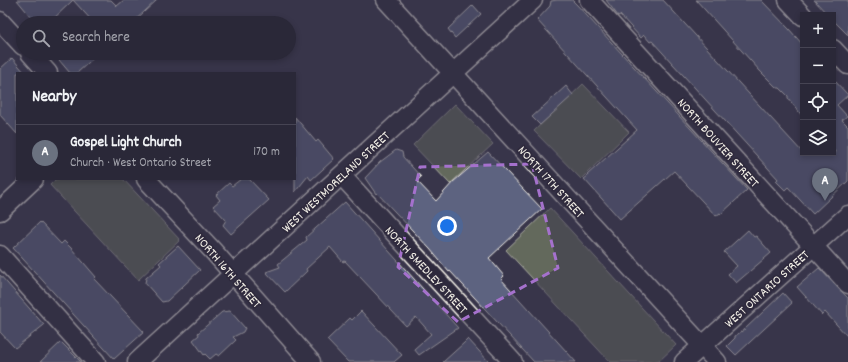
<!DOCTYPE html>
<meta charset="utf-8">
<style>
body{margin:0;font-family:Dekko,sans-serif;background:#363443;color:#f1f3f6}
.controls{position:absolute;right:12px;top:12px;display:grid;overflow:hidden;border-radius:0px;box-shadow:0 2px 6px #0003}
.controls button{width:36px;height:36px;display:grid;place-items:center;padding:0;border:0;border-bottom:1px solid #464453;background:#2a2838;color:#f1f3f6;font:20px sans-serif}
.you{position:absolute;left:447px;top:226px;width:14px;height:14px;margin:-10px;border:3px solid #fff;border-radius:50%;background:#1a73e8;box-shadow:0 0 0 6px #1a73e833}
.badge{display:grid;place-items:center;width:26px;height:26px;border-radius:50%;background:#ff9aa2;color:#fff;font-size:13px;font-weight:700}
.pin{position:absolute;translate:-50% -33px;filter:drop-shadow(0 1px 2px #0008)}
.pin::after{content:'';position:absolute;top:21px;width:14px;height:12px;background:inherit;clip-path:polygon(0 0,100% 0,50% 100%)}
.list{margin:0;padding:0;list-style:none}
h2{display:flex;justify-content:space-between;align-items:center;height:52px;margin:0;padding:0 16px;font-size:17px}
h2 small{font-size:13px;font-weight:400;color:#a5a6ae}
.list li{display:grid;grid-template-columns:26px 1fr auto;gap:12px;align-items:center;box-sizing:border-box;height:56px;padding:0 16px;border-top:1px solid #464453}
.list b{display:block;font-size:15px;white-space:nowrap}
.list p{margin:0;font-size:13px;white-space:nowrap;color:#a5a6ae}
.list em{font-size:13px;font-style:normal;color:#a5a6ae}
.icon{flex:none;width:22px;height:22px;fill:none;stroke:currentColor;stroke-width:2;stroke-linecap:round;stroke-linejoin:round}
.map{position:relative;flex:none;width:848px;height:362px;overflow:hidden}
.search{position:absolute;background:#2a2838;box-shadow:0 2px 6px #0003;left:16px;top:16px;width:280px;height:44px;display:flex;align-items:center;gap:10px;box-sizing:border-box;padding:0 14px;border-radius:22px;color:#a5a6ae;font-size:15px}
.panel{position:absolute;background:#2a2838;box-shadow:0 2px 6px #0003;left:16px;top:72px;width:280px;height:108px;border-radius:0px}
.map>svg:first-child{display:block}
.green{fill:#64695c;stroke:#acada2}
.building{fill:#5d6380;stroke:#f4f1e8}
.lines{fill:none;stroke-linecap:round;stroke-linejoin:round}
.minor-casing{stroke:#f4f1e8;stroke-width:21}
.minor{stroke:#2f2a3d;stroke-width:18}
.marked{fill:none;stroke:#a571cd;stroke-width:3;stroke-dasharray:8 5;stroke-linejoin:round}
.labels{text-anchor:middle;stroke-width:3.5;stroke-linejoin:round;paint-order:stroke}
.street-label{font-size:13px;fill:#f4f1e8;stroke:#2f2a3d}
</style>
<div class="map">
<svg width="848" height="362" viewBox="0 0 848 362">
<rect width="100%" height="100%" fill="#38354a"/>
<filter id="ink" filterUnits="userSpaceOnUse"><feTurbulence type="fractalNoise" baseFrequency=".025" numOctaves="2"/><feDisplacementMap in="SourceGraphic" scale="8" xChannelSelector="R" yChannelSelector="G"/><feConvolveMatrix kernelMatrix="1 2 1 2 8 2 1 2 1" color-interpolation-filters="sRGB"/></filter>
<g filter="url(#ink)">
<g class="green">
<polygon points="583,84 629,132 581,179 534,131"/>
<polygon points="455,104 493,144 450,184 413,145"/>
<polygon points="56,179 123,179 180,240 138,280 50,185"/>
<polygon points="550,208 676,345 658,362 610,362 506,250"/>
</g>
<g class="building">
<polygon points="17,0 111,0 117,6 124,0 157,0 132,23 94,23 73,0 49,23 36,23"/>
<polygon points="557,0 572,0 577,5 747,190 721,214 720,213 716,216 674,171 620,219 584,179 588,176 587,175 637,130 537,20 550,6 551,1"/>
<polygon points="606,0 663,0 803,153 836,153 833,149 833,79 848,95 837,105 847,116 842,120 848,126 848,181 813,214 788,187 785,190 776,181 778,179 652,41 650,42 644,35 641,38 620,15 618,16"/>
<polygon points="696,0 761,0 789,29 803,45 803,117 788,98 788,96 780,88 777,88 760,71"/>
<polygon points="814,0 848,0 848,35 833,20 833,15 828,15"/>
<polygon points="473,5 481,14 455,38 448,29"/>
<polygon points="66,53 99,53 77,73 70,73 59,60"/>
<polygon points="12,58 25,73 17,73 17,134 0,115 0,69"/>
<polygon points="566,86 573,95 540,125 532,117"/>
<polygon points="295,117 316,142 318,140 334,159 311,180 308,176 295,192"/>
<polygon points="396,150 402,152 403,157 421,177 417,181 436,201 453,182 488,152 542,209 489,258 504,276 501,279 576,362 534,362 450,271 449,272 430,249 377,193 376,194 365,178 380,162"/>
<polygon points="241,179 249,179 269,200 231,234 223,225 226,220 213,206 220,200 216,195 229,183 232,186"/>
<polygon points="345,202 458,328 419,355 414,349 431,334 416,317 406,326 345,261 343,262 330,247 306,269 307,271 285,292 266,272 280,267 278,264 307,240 306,237"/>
<polygon points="40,222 61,244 64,241 71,248 96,277 94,279 144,332 114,359 13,248"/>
<polygon points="748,230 754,237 756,236 771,253 736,283 728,274 737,266 724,252"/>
<polygon points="178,246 200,270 167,301 162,302 145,283 146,278 161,265 159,263"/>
<polygon points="819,268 848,298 848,337 825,312 822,315 797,287"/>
<polygon points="0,275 44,325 15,348 0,332"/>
<polygon points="783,293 792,303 736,355 727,346 735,338 735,336 745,329"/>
<polygon points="230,311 245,328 243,332 233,337 236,340 219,356 216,354 210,359 205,354 204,355 193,340 199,335 198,333 222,312"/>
<polygon points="361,311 402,355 394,362 348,362 327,340 350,318 352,320"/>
<polygon points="468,339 489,362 443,362 464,343"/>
<polygon points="61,342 81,362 40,362"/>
</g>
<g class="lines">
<defs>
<g id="minor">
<polyline points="386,0 717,362"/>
<polyline points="589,0 848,284"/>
<polyline points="788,0 803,16"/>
<polyline points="0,21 23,46"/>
<polyline points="833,49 848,65"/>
<polyline points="30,53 48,73"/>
<polyline points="342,176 513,362"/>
<polyline points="146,179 214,252 311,362"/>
<polyline points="0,211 34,179"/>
<polyline points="0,255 96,362"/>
<polyline points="137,362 533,0"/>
<polyline points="684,362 848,215"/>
</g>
</defs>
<use href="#minor" class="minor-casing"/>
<use href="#minor" class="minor"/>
</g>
</g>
<path d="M0 0H848V362H0ZM532,164l26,104 -100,54 -60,-55 22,-100z" fill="#38354a" fill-opacity=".55" fill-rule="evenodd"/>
<path class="marked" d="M532,164l26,104 -100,54 -60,-55 22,-100z"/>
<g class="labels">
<g class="street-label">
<text transform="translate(719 142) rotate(48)" y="5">NORTH BOUVIER STREET</text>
<text transform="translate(335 181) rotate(-43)" y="5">WEST WESTMORELAND STREET</text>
<text transform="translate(552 181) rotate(48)" y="5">NORTH 17TH STREET</text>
<text transform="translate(427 269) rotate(47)" y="5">NORTH SMEDLEY STREET</text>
<text transform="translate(229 270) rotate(49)" y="5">NORTH 16TH STREET</text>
<text transform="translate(766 288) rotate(-42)" y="5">WEST ONTARIO STREET</text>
</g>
</g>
</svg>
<div class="controls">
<button>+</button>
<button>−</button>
<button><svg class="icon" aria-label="locate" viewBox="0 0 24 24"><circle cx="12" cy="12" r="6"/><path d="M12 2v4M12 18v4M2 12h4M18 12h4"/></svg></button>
<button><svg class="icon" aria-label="layers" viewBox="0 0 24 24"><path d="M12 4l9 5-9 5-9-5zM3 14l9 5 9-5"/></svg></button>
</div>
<div class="you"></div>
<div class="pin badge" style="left:825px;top:201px;background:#6b7280">A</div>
<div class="search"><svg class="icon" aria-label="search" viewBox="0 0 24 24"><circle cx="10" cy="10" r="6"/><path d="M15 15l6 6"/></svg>Search here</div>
<section class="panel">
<h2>Nearby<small></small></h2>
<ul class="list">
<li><span class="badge" style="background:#6b7280">A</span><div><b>Gospel Light Church</b><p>Church · West Ontario Street</p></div><em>170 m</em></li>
</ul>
</section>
</div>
